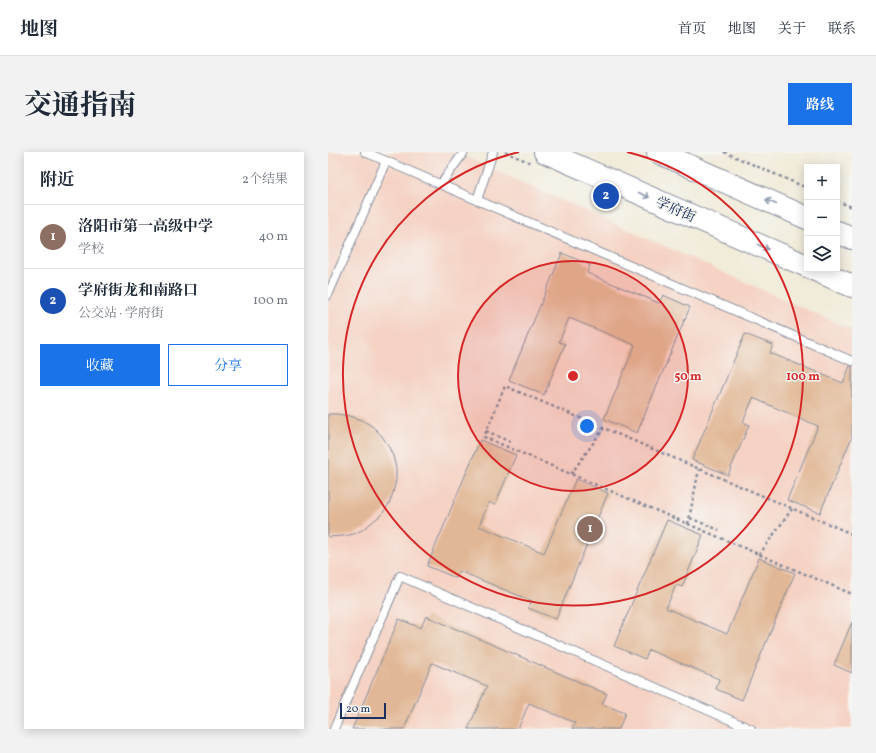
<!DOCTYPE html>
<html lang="zh">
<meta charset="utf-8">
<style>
body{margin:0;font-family:Vollkorn,"Noto Serif SC",serif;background:#f2f2f3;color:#1f2937}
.controls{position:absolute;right:12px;top:12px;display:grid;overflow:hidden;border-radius:0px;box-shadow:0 2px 10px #0003}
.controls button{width:36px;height:36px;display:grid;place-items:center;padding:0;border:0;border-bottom:1px solid #e0e1e3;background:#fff;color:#1f2937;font:20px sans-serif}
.scale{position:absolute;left:12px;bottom:10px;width:46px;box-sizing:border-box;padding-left:4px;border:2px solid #1b2f5e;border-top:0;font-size:11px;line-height:14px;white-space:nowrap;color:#1b2f5e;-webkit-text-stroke:3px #f6f6f2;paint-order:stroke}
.you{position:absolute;left:259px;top:274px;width:14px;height:14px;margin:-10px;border:3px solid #fff;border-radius:50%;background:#1a73e8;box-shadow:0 0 0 6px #1a73e833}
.badge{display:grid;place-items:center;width:26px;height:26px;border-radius:50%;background:#1a73e8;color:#fff;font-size:13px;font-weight:700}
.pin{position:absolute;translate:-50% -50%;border:2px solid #fff;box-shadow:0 1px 4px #0006}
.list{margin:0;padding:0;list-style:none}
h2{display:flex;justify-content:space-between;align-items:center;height:52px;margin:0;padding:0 16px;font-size:17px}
h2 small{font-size:13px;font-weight:400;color:#747a83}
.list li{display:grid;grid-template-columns:26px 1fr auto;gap:12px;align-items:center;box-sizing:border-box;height:64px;padding:0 16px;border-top:1px solid #e0e1e3}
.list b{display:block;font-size:15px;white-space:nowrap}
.list p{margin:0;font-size:13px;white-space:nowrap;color:#747a83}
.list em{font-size:13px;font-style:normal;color:#747a83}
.actions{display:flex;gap:8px;padding:12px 16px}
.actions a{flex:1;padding:9px 0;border:1px solid #1a73e8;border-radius:0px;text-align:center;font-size:14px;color:#1a73e8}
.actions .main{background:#1a73e8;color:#fff}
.icon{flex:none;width:22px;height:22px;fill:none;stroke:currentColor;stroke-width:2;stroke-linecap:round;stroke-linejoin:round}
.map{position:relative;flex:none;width:524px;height:577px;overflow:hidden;border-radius:0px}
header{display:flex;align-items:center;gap:24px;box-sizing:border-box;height:56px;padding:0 20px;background:#fff;border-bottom:1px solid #e0e1e3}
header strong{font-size:19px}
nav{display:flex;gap:22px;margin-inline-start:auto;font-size:14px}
.intro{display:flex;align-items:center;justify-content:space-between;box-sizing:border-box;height:96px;padding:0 24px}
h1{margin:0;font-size:28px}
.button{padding:10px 18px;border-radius:0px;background:#1a73e8;color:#fff;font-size:14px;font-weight:700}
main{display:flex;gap:24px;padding:0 24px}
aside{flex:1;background:#fff;border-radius:0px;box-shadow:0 2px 10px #0003}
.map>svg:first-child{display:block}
.built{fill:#f5d2c3}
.building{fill:#e1b795}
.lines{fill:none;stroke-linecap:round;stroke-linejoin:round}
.service-casing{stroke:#868d9c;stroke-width:10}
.secondary-casing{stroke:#868d9c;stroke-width:24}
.path{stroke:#868d9c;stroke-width:2.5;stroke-dasharray:3 3;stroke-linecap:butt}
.service{stroke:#fff;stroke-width:8}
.secondary{stroke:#fff;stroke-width:22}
.oneway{stroke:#8d97ae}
.ring{fill:none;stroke:#d62828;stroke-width:2}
.labels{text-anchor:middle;stroke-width:3;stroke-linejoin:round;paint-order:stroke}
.street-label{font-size:14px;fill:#1b2f5e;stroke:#f6f6f2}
.centre{fill:#d62828;stroke:#f6f6f2;stroke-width:2}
.ring-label{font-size:12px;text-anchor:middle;font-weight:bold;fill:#d62828;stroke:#f6f6f2;stroke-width:3;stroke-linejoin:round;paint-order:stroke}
</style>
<header>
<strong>地图</strong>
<nav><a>首页</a><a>地图</a><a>关于</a><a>联系</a></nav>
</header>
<div class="intro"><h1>交通指南</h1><a class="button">路线</a></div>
<main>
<aside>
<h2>附近<small>2个结果</small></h2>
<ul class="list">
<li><span class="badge" style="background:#8d6e63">1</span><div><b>洛阳市第一高级中学</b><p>学校</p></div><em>40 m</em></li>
<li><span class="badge" style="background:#1a4fb4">2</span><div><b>学府街龙和南路口</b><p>公交站 · 学府街</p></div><em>100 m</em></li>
</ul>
<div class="actions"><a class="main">收藏</a><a>分享</a></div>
</aside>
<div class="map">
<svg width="524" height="577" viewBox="0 0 524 577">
<rect width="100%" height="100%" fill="#f6f6f2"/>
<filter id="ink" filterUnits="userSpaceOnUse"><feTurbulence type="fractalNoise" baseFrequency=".025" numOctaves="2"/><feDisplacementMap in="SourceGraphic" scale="8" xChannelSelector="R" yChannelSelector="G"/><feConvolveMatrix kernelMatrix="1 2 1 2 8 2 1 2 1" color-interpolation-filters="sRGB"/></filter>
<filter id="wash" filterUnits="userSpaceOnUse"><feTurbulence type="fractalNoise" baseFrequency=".012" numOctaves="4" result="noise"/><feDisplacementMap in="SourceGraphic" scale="16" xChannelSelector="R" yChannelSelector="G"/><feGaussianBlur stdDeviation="0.9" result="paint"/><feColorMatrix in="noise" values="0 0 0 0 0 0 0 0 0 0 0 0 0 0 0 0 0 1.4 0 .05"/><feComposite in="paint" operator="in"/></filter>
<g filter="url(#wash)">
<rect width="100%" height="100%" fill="#f1ebd9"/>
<polygon class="built" points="0,0 126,0 524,178 524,577 0,577"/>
<g id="blocks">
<g class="building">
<polygon points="234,101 262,113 259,121 331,151 335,143 362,155 309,281 276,267 307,193 241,166 231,190 237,192 216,243 181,228"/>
<polygon points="417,182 445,193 442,201 515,231 522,214 524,214 524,285 492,361 459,348 490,274 425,246 415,270 421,273 400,323 364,308"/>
<polygon points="0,262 10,262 22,264 34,268 44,274 53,283 60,293 65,304 68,316 68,328 65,341 61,352 54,362 36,377 26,382 15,384 0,385"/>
<polygon points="152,288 188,303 167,353 161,350 151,374 216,401 248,327 280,341 228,467 200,456 204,449 131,419 128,426 99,414"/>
<polygon points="339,368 375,383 354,435 348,433 338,456 399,482 431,406 467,421 414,548 388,537 391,527 321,498 317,507 286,494"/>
<polygon points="98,464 279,542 274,552 297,561 291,577 244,577 247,571 201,551 190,577 140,577 159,534 104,511 76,577 24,577 71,467 93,476"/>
<polygon points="524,470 524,521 506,513"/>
</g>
</g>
</g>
<g filter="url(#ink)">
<use href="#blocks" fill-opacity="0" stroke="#868d9c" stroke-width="1"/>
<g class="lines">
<defs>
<g id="service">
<polyline points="37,0 524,209"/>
<polyline points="113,32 136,0"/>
<polyline points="149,48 165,0"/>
<polyline points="0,143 58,9"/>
<polyline points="6,577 72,424 423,577"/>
</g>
<g id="secondary">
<polyline points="217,0 479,114"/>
<polyline points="330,0 479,66"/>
<polyline points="509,80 524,86"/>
<polyline points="485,117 524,134"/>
</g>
</defs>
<use href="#service" class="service-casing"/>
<use href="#secondary" class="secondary-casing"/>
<g class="path">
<polyline points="177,0 203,11"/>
<polyline points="396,0 479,36"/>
<polyline points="509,49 524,55"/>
<polyline points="158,279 185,291"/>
<polyline points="243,322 276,276"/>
<polyline points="362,366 391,378"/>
<polyline points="360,372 371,317"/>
<polyline points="524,382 177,234 156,285 524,442"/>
<polyline points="431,403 464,357"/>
</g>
<use href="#service" class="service"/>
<use href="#secondary" class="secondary"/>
</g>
<defs><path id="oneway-shaft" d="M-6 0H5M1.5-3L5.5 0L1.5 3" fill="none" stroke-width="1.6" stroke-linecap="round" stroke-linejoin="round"/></defs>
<g class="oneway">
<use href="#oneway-shaft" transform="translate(316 43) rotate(24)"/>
<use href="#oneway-shaft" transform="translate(443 50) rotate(-156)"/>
<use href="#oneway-shaft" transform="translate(435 95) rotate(24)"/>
</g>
</g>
<circle cx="245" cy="224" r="115" fill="#d62828" fill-opacity=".12"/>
<g class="ring">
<circle cx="245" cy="224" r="115"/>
<path d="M299 0A230 230 0 1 1 191 0"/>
</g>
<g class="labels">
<g class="street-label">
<text transform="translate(348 57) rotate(24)" y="5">学府街</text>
</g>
</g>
<circle cx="245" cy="224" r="6" class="centre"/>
<g class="ring-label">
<text x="360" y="228">50 m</text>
<text x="475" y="228">100 m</text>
</g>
</svg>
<div class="controls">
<button>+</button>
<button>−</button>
<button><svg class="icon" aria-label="layers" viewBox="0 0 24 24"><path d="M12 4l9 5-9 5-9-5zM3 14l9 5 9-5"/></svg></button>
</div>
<div class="scale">20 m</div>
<div class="you"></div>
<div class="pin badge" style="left:262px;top:377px;background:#8d6e63">1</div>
<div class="pin badge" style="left:278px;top:44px;background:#1a4fb4">2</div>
</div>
</main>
